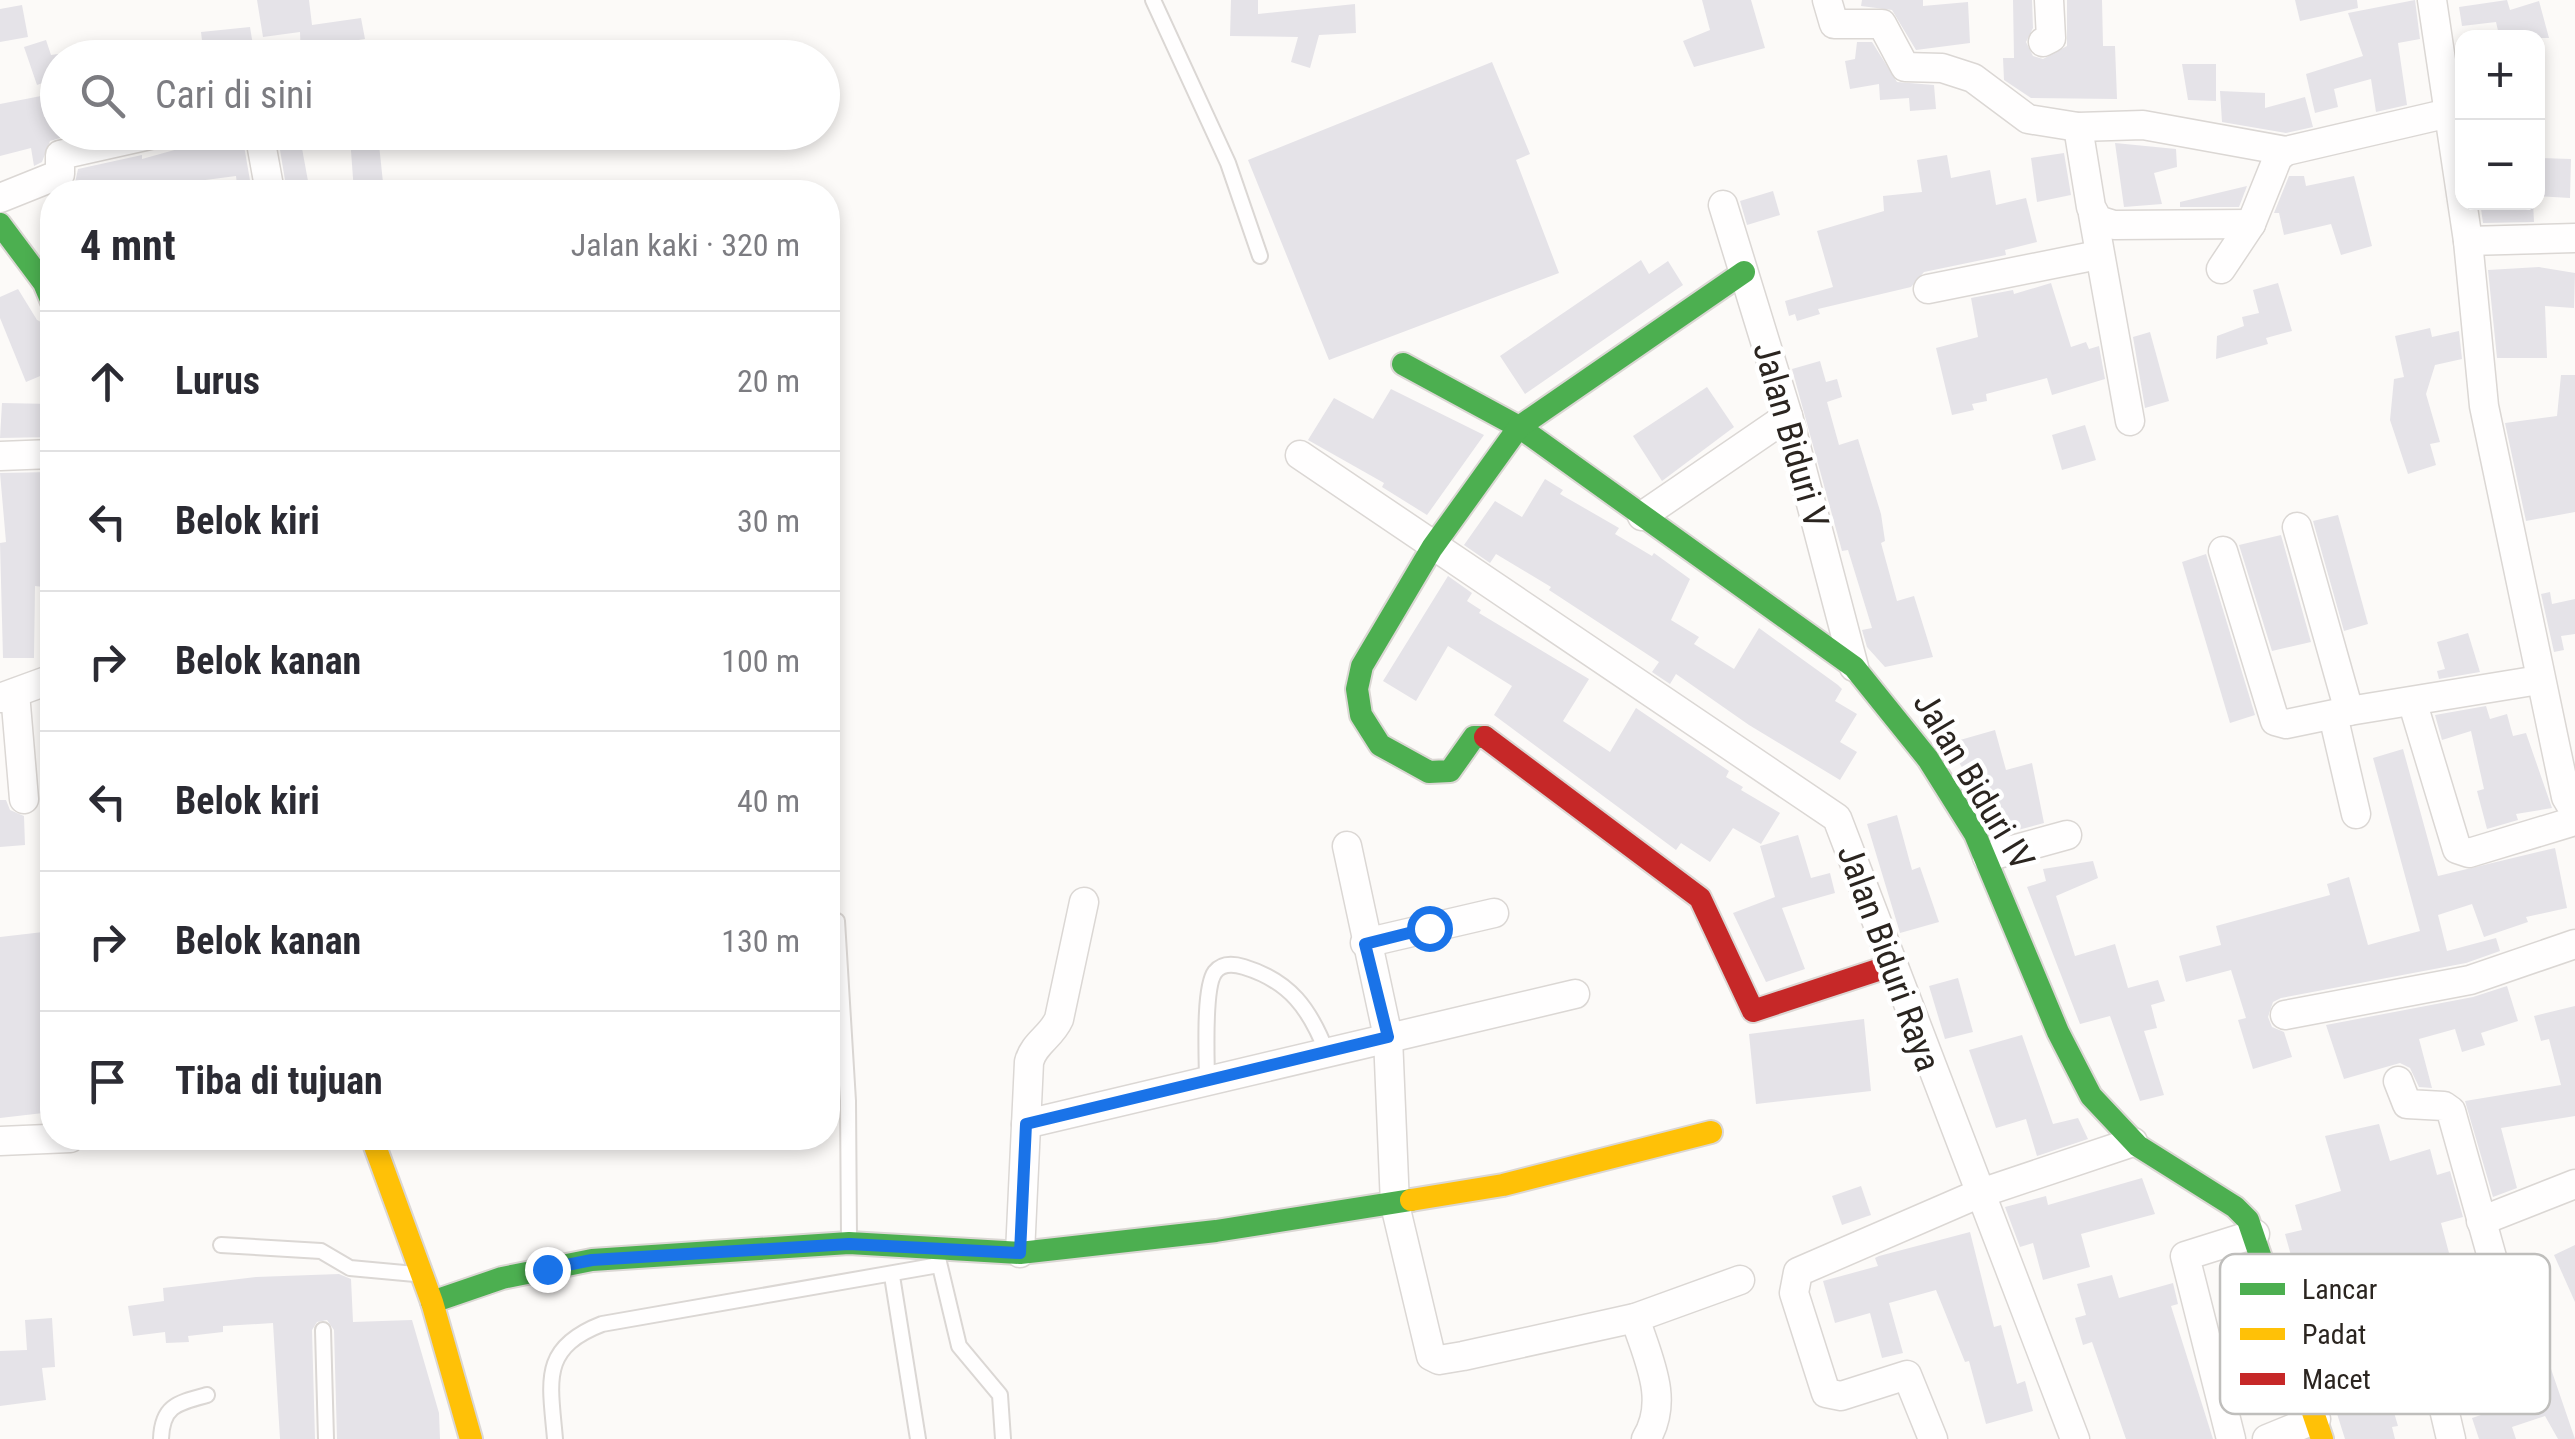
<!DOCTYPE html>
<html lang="id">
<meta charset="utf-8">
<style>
body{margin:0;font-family:"Roboto Condensed",sans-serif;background:#f2f2f3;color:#2b2b33}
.controls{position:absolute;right:30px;top:30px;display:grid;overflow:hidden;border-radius:20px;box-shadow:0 5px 15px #0003}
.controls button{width:90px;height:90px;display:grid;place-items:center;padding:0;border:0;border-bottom:2px solid #e1e1e2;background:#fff;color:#2b2b33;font:50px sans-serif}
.stop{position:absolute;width:30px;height:30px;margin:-22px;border:8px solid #1a73e8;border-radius:50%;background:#fff}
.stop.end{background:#1a73e8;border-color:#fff;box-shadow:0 2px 10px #0008}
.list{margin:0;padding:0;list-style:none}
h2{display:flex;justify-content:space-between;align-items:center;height:130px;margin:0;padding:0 40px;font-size:42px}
h2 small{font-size:32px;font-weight:400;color:#7c7c81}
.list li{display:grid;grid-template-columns:65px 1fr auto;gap:30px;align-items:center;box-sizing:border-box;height:140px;padding:0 40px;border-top:2px solid #e1e1e2}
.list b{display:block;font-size:38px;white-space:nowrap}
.list em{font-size:32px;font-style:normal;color:#7c7c81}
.icon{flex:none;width:55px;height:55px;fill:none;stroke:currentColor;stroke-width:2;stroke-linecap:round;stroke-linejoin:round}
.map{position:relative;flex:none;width:2575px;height:1439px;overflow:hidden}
.search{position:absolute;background:#fff;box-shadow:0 5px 15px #0003;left:40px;top:40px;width:800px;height:110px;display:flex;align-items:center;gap:25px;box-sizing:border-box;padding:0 35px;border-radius:55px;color:#7c7c81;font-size:38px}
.panel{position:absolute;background:#fff;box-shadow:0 5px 15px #0003;left:40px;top:180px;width:800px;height:970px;border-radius:40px}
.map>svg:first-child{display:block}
.building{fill:#e5e3e8}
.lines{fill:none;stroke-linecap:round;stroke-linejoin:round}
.lane-casing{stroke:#dbd7d4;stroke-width:18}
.street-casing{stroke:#dbd7d4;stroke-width:31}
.fast-casing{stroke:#dbd7d4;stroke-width:26}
.slow-casing{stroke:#dbd7d4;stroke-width:26}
.jam-casing{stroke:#dbd7d4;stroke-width:26}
.lane{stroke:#fffefe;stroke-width:14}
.street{stroke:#fffefe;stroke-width:28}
.fast{stroke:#4caf50;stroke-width:22}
.slow{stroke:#ffc107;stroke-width:22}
.jam{stroke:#c62828;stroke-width:22}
.route{stroke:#1a73e8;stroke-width:12}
.labels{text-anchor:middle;stroke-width:9;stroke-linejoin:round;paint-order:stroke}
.street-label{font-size:35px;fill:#2b2520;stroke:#fff}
.key{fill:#fff;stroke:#bfbebc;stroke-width:2.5}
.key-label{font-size:28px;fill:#2b2520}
</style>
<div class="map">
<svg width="2575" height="1439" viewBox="0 0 2575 1439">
<rect width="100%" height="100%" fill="#fcfaf8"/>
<g class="building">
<polygon points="257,0 309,0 312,25 361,18 365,39 325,45 325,58 301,58 300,32 263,37"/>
<polygon points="1231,0 1258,0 1258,14 1355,4 1356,33 1319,35 1310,68 1291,62 1298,37 1230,36"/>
<polygon points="1702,0 1751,0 1765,48 1694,67 1683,41 1710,30"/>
<polygon points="1862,0 1923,0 1923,6 1968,2 1970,43 1916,50 1892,10 1861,6"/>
<polygon points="2013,0 2032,0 2033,28 2026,42 2033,56 2043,59 2067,46 2067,0 2102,0 2103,46 2115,46 2117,99 2031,98 2004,80 2003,58 2014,58"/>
<polygon points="2295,0 2357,0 2358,8 2300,21"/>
<polygon points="2415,0 2420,39 2398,43 2407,105 2376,112 2371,79 2334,89 2338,107 2315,113 2306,74 2363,56 2348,13"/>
<polygon points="2507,0 2510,10 2539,1 2549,38 2524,38 2522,30 2499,35 2496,22 2462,26 2459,7"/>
<polygon points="22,5 28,37 0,42 0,9"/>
<polygon points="250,27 255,58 204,58 201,32"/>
<polygon points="46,40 51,55 58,54 58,77 37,85 24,47"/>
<polygon points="1857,42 1872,42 1897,82 1934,85 1936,109 1910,111 1909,98 1880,100 1879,84 1850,89 1845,61 1855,59"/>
<polygon points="1492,62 1530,154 1516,160 1559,273 1329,360 1248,160"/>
<polygon points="2182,64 2216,64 2216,101 2188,100"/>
<polygon points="2220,91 2265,93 2265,108 2305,97 2313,127 2286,133 2222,122"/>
<polygon points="41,96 44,117 58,115 58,132 80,132 50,141 42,162 34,166 31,148 0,156 0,104"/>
<polygon points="277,132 299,132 310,192 287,192"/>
<polygon points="378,135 384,192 354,192 350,137"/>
<polygon points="214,139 214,144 243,140 252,192 238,192 236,176 190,182 159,192 128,192 125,180 66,192 75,183 78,169 142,155 142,159"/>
<polygon points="2115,143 2176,149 2177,167 2154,173 2162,204 2124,207"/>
<polygon points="2064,153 2071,195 2037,202 2031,158"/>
<polygon points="1947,155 1951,178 1990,170 1996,205 2026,198 2037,242 2005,250 2006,255 1924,272 1911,287 1818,309 1820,314 1797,321 1795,314 1789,316 1785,301 1833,287 1817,231 1884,211 1883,196 1922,192 1917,160"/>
<polygon points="2538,158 2571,159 2570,198 2538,196"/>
<polygon points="2289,176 2304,176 2306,186 2354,176 2372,246 2341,255 2331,224 2284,235 2279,213 2274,213"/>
<polygon points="2247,186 2239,207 2180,207 2180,202"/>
<polygon points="1773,191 1780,215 1747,225 1740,201"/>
<polygon points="2480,202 2533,202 2534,222 2483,223"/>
<polygon points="1641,260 1649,274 1668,261 1683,285 1525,394 1500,356"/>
<polygon points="2539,267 2575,273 2574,308 2545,306 2547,358 2497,358 2488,270"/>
<polygon points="2051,283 2071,347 2086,342 2089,349 2099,346 2105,379 2052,395 2047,378 1986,394 1987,401 1972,404 1974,410 1952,415 1936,348 1978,337 1971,298 2013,290 2014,294"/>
<polygon points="2278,283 2292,331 2266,338 2268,344 2216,359 2217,336 2244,326 2242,317 2259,313 2253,290"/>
<polygon points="18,289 37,320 47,325 52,342 52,371 26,382 0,318 0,297"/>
<polygon points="2430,328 2432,337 2459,331 2462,359 2435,365 2426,394 2440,442 2430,444 2436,465 2408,474 2390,420 2394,379 2404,377 2395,336"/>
<polygon points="2150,332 2169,401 2145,408 2133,337"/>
<polygon points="1820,361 1826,382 1837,379 1842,397 1827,402 1839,445 1858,439 1881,514 1885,541 1881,543 1897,601 1914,596 1933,657 1885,667 1867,647 1862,630 1872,628 1848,550 1842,551 1792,369"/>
<polygon points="2561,375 2575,375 2575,512 2526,521 2505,423 2557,416"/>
<polygon points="1707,387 1734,427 1662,481 1633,436"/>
<polygon points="1391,389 1484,435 1427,515 1382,487 1384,483 1308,440 1334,398 1373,419"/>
<polygon points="2,403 52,404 52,437 0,438"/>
<polygon points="2085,425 2096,460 2062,470 2052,435"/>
<polygon points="52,472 52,588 35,586 34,658 3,658 0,543 6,542 0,473"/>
<polygon points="1545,479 1563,490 1560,494 1619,528 1615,534 1652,556 1654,553 1690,579 1671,620 1699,637 1694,644 1734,669 1759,628 1838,685 1842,689 1835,701 1857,714 1840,742 1857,752 1840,780 1749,725 1676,674 1670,684 1652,672 1659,662 1549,590 1551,587 1496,554 1490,563 1464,545 1495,501 1522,517"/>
<polygon points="2338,515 2368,624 2344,631 2313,521"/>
<polygon points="2281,535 2311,642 2272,651 2239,545"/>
<polygon points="2206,554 2255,715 2230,723 2182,562"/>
<polygon points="1448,576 1472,593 1467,601 1481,610 1479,613 1589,679 1563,721 1610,752 1636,708 1729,771 1726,777 1743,787 1741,790 1780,813 1761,844 1733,828 1710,862 1681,843 1676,850 1494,715 1512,686 1448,646 1416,701 1383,681"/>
<polygon points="2550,592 2552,604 2575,599 2575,634 2561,636 2564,650 2554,652 2541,594"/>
<polygon points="2468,633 2480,672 2439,679 2437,671 2445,669 2437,642"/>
<polygon points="2486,706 2490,719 2507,714 2513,736 2526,733 2552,808 2516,814 2518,820 2487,829 2477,791 2484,789 2471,731 2442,740 2435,715"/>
<polygon points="1995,730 2006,770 2032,763 2044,823 2003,834 1993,799 1984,802 1958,761 1953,742"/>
<polygon points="2403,749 2438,876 2555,848 2567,908 2526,917 2528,922 2484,937 2472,904 2438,915 2447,951 2496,938 2500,951 2466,963 2281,998 2273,1002 2268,1017 2272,1027 2284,1032 2292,1057 2253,1069 2238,1020 2246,1018 2231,970 2186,982 2179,956 2221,945 2216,926 2330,895 2327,884 2349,877 2368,945 2420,931 2373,758"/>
<polygon points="0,800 6,800 10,810 24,816 25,845 0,847"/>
<polygon points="1897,815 1912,870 1920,867 1939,922 1900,933 1867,824"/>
<polygon points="1798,835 1811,878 1830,873 1835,893 1782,908 1805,969 1766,982 1733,913 1775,897 1760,846"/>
<polygon points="2093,861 2098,878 2056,896 2075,956 2115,944 2128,988 2158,980 2165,1001 2151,1005 2157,1028 2144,1031 2164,1095 2140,1101 2110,1016 2080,1024 2027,887 2046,881 2043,869"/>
<polygon points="52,931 52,1112 0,1118 0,937"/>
<polygon points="1958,978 1973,1032 1945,1039 1929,986"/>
<polygon points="2507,986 2518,1021 2481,1033 2485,1045 2462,1052 2455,1029 2419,1039 2432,1088 2419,1087 2410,1068 2400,1063 2344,1079 2326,1025 2473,997"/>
<polygon points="2575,1006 2575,1116 2501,1128 2517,1188 2493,1197 2465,1101 2561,1085 2549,1039 2541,1041 2534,1016"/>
<polygon points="1864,1019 1871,1091 1756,1104 1749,1034"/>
<polygon points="2022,1035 2053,1124 2078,1118 2088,1139 2037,1156 2026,1119 1996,1128 1969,1050"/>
<polygon points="2379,1124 2390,1161 2430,1149 2437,1175 2450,1171 2463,1217 2441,1223 2453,1268 2475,1262 2490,1315 2476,1319 2468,1289 2432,1299 2423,1292 2412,1293 2404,1264 2361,1276 2371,1325 2377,1323 2380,1336 2405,1329 2422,1390 2390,1399 2398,1426 2392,1427 2395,1439 2345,1439 2320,1360 2335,1356 2322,1311 2314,1313 2309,1293 2302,1295 2285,1234 2302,1230 2295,1205 2341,1191 2325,1136"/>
<polygon points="2142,1178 2155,1214 2081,1234 2090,1267 2043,1280 2033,1243 2020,1247 2005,1207 2046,1196 2048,1205"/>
<polygon points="1861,1186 1871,1215 1842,1225 1832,1196"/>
<polygon points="1970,1232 1994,1327 2001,1325 2017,1384 2025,1381 2033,1411 1986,1424 1969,1361 1965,1362 1936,1290 1889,1303 1903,1353 1882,1358 1870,1313 1835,1323 1823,1281 1878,1266 1875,1258 1879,1256"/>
<polygon points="2575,1245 2575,1302 2554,1255"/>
<polygon points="339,1274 351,1279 353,1322 412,1320 439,1413 440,1439 337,1439 334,1330 327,1320 317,1322 312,1330 315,1439 280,1439 273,1323 223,1326 223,1332 188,1336 189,1342 166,1343 165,1332 133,1336 128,1306 164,1301 163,1288 256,1277"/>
<polygon points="2112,1275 2119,1298 2173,1283 2178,1304 2171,1306 2213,1439 2126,1439 2092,1342 2083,1345 2075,1318 2086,1315 2077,1284"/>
<polygon points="52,1318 55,1367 42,1368 46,1400 0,1406 0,1351 27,1350 25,1320"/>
<polygon points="2550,1366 2575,1439 2558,1439 2545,1416 2512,1427 2516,1439 2479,1439 2472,1418 2522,1401 2514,1378"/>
</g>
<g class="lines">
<defs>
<g id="lane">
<polyline points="1153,0 1228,163 1260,256"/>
<polyline points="837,921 848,1101 849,1238"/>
<path d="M1207,1082c0,-22 -4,-94 8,-110 7,-9 19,-8 29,-5 46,14 66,42 83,86"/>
<polyline points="221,1245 321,1251 350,1268 415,1274"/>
<polyline points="938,1258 959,1346 1000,1395 1003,1439"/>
<polyline points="892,1276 918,1439"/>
<polyline points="323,1330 326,1439"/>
<path d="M161,1439c1,-33 16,-36 46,-44"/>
<path d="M555,1439c-5,-58 -15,-91 47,-115l337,-59"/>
</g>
<g id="street">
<polyline points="1827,0 1834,24 1882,24 1905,67 1942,68 1973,78 2028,119 2078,127 2143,125 2286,151"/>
<polyline points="2432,0 2468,241 2484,406 2566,797 2575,812"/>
<polyline points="2043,42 2051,38 2049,0"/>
<polyline points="2078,127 2091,207 2098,220 2114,225 2251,224"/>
<polyline points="259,132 270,192"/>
<polyline points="0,198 60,174 60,155 163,132"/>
<polyline points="1723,205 1788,416 1854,667"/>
<polyline points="2093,214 2130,421"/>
<polyline points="2468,241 2575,238"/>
<polyline points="2221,269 2251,224 2278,157 2286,151 2449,113"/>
<polyline points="1928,289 2098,255"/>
<polyline points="1300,455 1837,818 2075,1439"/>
<polyline points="0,456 52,454"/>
<polyline points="1642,516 1788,416"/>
<polyline points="2297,527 2349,711 2539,680"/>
<polyline points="2223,551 2275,721 2286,724 2349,711"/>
<polyline points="15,693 24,799"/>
<polyline points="0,698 52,679"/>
<polyline points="2413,704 2457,849 2469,853 2575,821"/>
<polyline points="2333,715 2356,814"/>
<polyline points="1347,846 1388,1037 1395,1205 1431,1356 1439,1360 1463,1356 1635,1318 1740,1280"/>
<polyline points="1987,857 2067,835"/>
<polyline points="1365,943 1494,913"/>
<polyline points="2285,1015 2470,980 2575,944"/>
<polyline points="2398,1081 2407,1104 2444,1106 2451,1111 2511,1325 2509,1330 2432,1358 2451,1439"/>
<polyline points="1026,1124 1575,994"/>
<polyline points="0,1141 70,1138"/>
<polyline points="2481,1221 2575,1184"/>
<path d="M1020,1253l9,-191c5,-19 22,-25 30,-43l25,-117"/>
<polyline points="2418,1309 2432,1358"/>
<path d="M1635,1318c13,41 35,82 11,121"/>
<polyline points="1933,1439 1907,1375 1841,1396 1826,1393 1794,1293 1798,1272 1978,1194 2133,1142"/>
<polyline points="2231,1439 2185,1256 2255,1234"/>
<polyline points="2267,1439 2316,1419"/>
</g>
<g id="fast">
<polyline points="0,224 44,283 52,302"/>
<polyline points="1403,364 1519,427 1854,667 1928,759 1975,834 2058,1032 2091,1096 2138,1146 2235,1207 2248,1220 2265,1270"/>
<polyline points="1485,737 1474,737 1450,771 1429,772 1380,745 1361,715 1357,689 1362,666 1432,548 1519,427 1744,272"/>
<polyline points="432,1302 502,1278 592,1260 849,1243 1020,1253 1216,1231 1411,1200"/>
</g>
<g id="slow">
<polyline points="372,1138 432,1302 471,1439"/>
<polyline points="1411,1200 1503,1185 1711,1132"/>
<polyline points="2265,1270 2322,1439"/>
</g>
<polyline id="jam" points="1485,737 1700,898 1753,1011 1890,966"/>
</defs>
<use href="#lane" class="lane-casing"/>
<use href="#street" class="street-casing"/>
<use href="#fast" class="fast-casing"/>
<use href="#slow" class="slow-casing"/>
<use href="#jam" class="jam-casing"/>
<use href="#lane" class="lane"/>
<use href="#street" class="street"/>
<use href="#fast" class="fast"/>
<use href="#slow" class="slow"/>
<use href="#jam" class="jam"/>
</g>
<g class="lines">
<polyline class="route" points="547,1269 592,1260 849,1244 1020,1253 1026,1124 1388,1037 1365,944 1429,928"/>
</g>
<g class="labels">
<g class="street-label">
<text transform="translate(1791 435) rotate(74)" y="12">Jalan Biduri V</text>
<text transform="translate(1974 781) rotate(59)" y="12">Jalan Biduri IV</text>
<text transform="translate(1889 958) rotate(70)" y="12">Jalan Biduri Raya</text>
</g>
</g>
<rect x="2220" y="1254" width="330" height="160" rx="15" class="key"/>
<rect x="2240" y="1283" width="45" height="12" fill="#4caf50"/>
<rect x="2240" y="1328" width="45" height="12" fill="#ffc107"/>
<rect x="2240" y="1373" width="45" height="12" fill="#c62828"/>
<g class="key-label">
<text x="2302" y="1299">Lancar</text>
<text x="2302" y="1344">Padat</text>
<text x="2302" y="1389">Macet</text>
</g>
</svg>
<div class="controls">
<button>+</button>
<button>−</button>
</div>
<div class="stop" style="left:1429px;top:928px"></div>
<div class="stop end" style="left:547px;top:1269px"></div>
<div class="search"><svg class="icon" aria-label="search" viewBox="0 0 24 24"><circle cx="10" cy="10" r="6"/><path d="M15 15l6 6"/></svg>Cari di sini</div>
<section class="panel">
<h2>4 mnt<small>Jalan kaki · 320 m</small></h2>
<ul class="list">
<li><svg class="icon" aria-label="ahead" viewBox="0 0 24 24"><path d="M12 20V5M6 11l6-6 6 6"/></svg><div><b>Lurus</b></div><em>20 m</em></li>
<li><svg class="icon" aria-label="left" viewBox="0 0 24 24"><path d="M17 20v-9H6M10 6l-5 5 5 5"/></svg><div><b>Belok kiri</b></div><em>30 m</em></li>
<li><svg class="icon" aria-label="right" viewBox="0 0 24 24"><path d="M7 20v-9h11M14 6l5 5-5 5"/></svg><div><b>Belok kanan</b></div><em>100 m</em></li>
<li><svg class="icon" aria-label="left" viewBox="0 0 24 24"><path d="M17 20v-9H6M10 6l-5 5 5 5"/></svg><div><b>Belok kiri</b></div><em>40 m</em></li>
<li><svg class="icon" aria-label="right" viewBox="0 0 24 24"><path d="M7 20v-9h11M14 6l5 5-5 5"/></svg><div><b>Belok kanan</b></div><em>130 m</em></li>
<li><svg class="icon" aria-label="arrive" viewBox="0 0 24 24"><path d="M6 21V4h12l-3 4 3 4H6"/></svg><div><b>Tiba di tujuan</b></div></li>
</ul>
</section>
</div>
